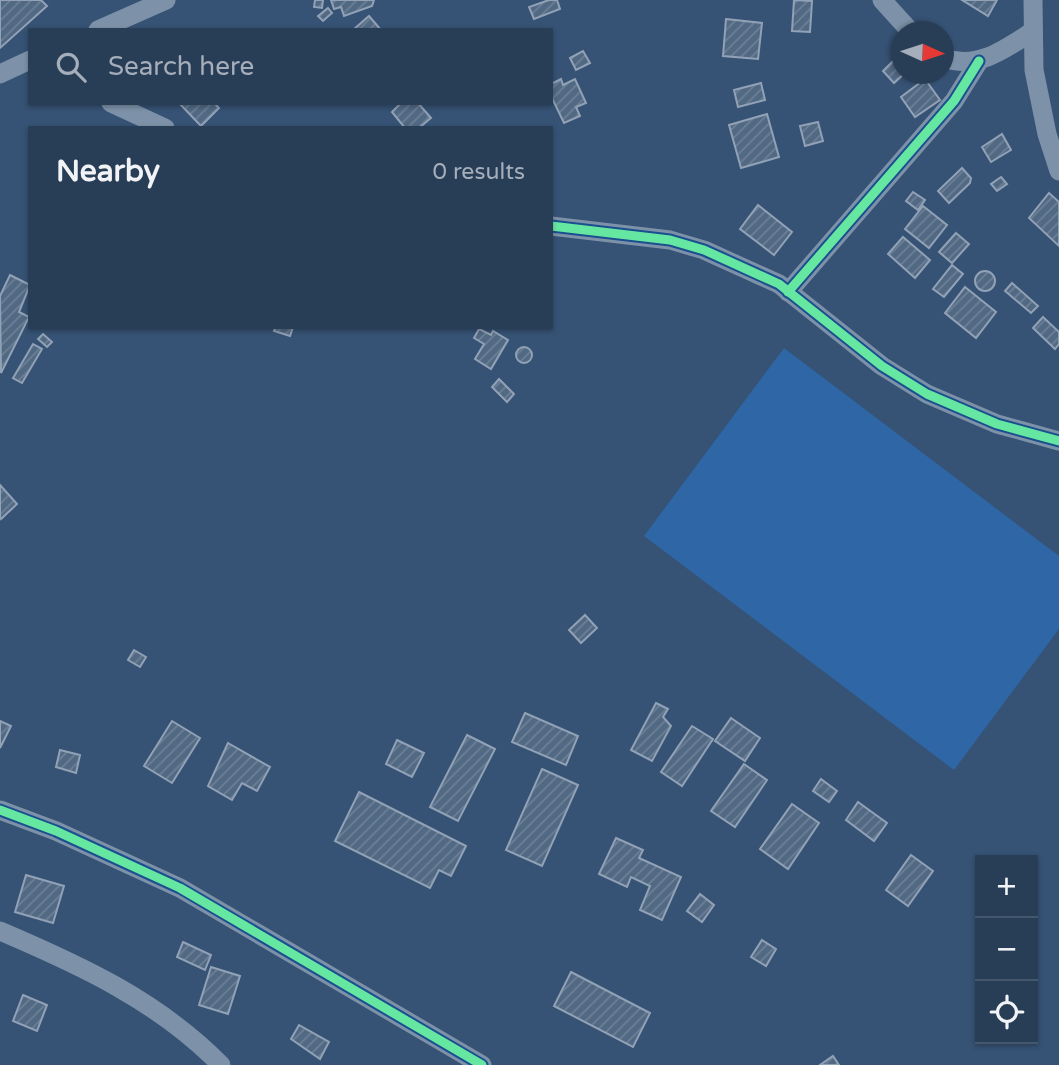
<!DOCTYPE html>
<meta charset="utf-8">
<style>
body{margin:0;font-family:"Varela Round",sans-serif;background:#344961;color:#f1f3f6}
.controls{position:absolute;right:21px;bottom:21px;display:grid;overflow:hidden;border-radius:0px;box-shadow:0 2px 5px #0004}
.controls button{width:63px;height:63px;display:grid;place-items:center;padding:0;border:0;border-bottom:2px solid #44576d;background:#283e57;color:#f1f3f6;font:35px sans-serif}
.compass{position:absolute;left:891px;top:21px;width:63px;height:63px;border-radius:50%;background:#283e57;box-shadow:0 2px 5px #0004;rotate:93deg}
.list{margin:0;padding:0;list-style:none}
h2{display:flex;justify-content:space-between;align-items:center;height:91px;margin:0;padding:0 28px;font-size:30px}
h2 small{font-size:23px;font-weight:400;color:#a5aeba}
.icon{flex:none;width:38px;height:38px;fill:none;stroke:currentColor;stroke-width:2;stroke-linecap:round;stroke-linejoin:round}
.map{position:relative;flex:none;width:1059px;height:1065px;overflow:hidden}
.search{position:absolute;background:#283e57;box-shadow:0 2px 5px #0004;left:28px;top:28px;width:525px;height:77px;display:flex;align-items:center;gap:18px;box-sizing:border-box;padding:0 24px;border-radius:0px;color:#a5aeba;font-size:26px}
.panel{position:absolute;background:#283e57;box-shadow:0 2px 5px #0004;left:28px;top:126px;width:525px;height:203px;border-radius:0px}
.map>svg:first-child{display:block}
.pitch{fill:#2f66a5}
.building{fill:url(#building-hatch);stroke:#92a2b6;stroke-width:2}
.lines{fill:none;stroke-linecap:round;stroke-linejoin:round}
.street{stroke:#7d92a8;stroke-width:19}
.cycleway-casing{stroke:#1b4f8f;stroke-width:13}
.cycleway{stroke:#66e7a1;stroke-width:9}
</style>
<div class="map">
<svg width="1059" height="1065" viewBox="0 0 1059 1065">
<defs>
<pattern id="building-hatch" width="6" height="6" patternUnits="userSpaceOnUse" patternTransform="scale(1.75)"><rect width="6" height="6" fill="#526984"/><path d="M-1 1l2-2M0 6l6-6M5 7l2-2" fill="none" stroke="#6c8096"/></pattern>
</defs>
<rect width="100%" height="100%" fill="#365274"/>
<polygon class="pitch" points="784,348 1059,556 1059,629 954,770 644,536"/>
<g class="building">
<polygon points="0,0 41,0 47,6 0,48"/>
<polygon points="315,0 323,0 322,8 314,7"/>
<polygon points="331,0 374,0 372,6 344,16 341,7 334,9"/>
<polygon points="549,0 557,0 560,9 534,19 529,7"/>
<polygon points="794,0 812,1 810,32 792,31"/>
<polygon points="962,0 997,0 988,16"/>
<polygon points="328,8 332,13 323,21 318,16"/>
<polygon points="369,16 381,30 353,30"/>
<polygon points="726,19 762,23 758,59 723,56"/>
<polygon points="583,51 590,63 576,70 570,58"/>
<polygon points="899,55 902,74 904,74 894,83 883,71"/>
<polygon points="561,79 563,85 575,79 586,103 576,107 580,116 564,123 551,96 551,84"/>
<polygon points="925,79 940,100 915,117 901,97"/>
<polygon points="761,83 765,100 738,107 734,90"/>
<polygon points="179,103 214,103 219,108 201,126"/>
<polygon points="401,103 418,103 431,118 419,128 405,128 392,112"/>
<polygon points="767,114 779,157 741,168 729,125"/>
<polygon points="818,122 823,141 805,146 800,126"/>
<polygon points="1002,134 1011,150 991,162 982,147"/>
<polygon points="962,168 971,178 970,183 949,203 938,191"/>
<polygon points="1001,177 1007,184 997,191 991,184"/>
<polygon points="913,192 925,200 918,210 906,201"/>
<polygon points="1049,193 1059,202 1059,246 1029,218"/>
<polygon points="758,205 792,232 774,255 740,229"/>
<polygon points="923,206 947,225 929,248 905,229"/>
<polygon points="956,233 969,244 952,263 939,252"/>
<polygon points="903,237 930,260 915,278 888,254"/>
<polygon points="952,265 963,274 944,297 933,289"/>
<circle cx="985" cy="281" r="10"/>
<polygon points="10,275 30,285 19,312 29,317 1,373 0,296"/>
<polygon points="1012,283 1038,306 1031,313 1005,291"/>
<polygon points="965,287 996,312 976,338 945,313"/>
<polygon points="1043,317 1059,332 1059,344 1055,349 1033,328"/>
<polygon points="276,327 293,327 290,336 274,331"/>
<polygon points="479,329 491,335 493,331 508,340 491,369 475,359 484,344 474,338"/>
<polygon points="43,334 52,342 47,347 38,339"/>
<polygon points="33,344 42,349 22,383 13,378"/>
<circle cx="524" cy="355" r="8"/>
<polygon points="499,379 514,394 507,402 492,387"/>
<polygon points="0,485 17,504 1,519 0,517"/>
<polygon points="585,615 597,628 581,643 569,630"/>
<polygon points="134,650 146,657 140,667 128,660"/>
<polygon points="656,703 668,709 663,717 671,726 652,761 631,750"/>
<polygon points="525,713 578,736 566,765 512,742"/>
<polygon points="731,718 760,738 745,761 715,741"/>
<polygon points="0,721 11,726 0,748"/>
<polygon points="172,721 200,738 172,783 144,766"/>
<polygon points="692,726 713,739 682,786 661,772"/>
<polygon points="467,735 495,749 458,821 430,807"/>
<polygon points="397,740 424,753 412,777 386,764"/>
<polygon points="228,743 270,767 257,791 242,783 232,800 208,786"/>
<polygon points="60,750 80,755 76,773 56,767"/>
<polygon points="744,764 767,780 735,827 711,811"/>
<polygon points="542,769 578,785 542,866 506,850"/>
<polygon points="821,779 837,791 829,802 813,791"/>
<polygon points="359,792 466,846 451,876 439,870 430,888 335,841"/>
<polygon points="858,802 887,823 874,841 846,820"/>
<polygon points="792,804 819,823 788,869 760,849"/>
<polygon points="616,838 643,850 639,858 681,877 662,920 640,910 650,886 631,877 627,887 599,874"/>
<polygon points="911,855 933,871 908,906 886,890"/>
<polygon points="26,875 64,886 53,923 15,912"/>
<polygon points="700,894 714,905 702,922 687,911"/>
<polygon points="762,940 776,949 766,966 751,957"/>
<polygon points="183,942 211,955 205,970 177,957"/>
<polygon points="211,967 240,976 228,1014 199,1005"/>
<polygon points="571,972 650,1013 633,1047 554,1006"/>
<polygon points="23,995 47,1005 37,1031 13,1021"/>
<polygon points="299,1025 329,1042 320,1059 291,1039"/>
<polygon points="833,1056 839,1065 820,1065"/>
</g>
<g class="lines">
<g class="street">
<polyline points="882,0 911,32"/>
<polyline points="1033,0 1034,70 1047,134 1059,171"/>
<polyline points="98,30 166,0"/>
<path d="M944,58c34,12 61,-9 89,-27"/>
<polyline points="0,74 30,60"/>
<polyline points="111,103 165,128"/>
<polyline points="551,226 670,240 704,250 779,284 882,366 927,394 997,424 1059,441"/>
<polyline points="788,292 954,101 979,61"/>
<polyline points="0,810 56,831 180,888 482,1065"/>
<path d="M0,931c82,35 158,70 221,134"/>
</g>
<defs>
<g id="cycleway">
<polyline points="551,226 670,240 704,250 779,284 882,366 927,394 997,424 1059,441"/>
<polyline points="788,292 954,101 979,61"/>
<polyline points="0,810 56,831 180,888 482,1065"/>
</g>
</defs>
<use href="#cycleway" class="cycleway-casing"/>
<use href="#cycleway" class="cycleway"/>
</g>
</svg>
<div class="controls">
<button>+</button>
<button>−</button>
<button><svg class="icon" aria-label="locate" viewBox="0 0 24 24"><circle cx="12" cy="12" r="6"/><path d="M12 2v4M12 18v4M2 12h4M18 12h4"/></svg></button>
</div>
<svg class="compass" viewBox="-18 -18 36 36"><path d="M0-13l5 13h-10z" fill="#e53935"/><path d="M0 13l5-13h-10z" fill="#a5aeba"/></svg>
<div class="search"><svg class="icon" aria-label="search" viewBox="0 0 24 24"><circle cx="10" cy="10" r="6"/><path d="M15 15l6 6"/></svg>Search here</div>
<section class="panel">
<h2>Nearby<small>0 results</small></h2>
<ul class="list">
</ul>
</section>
</div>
